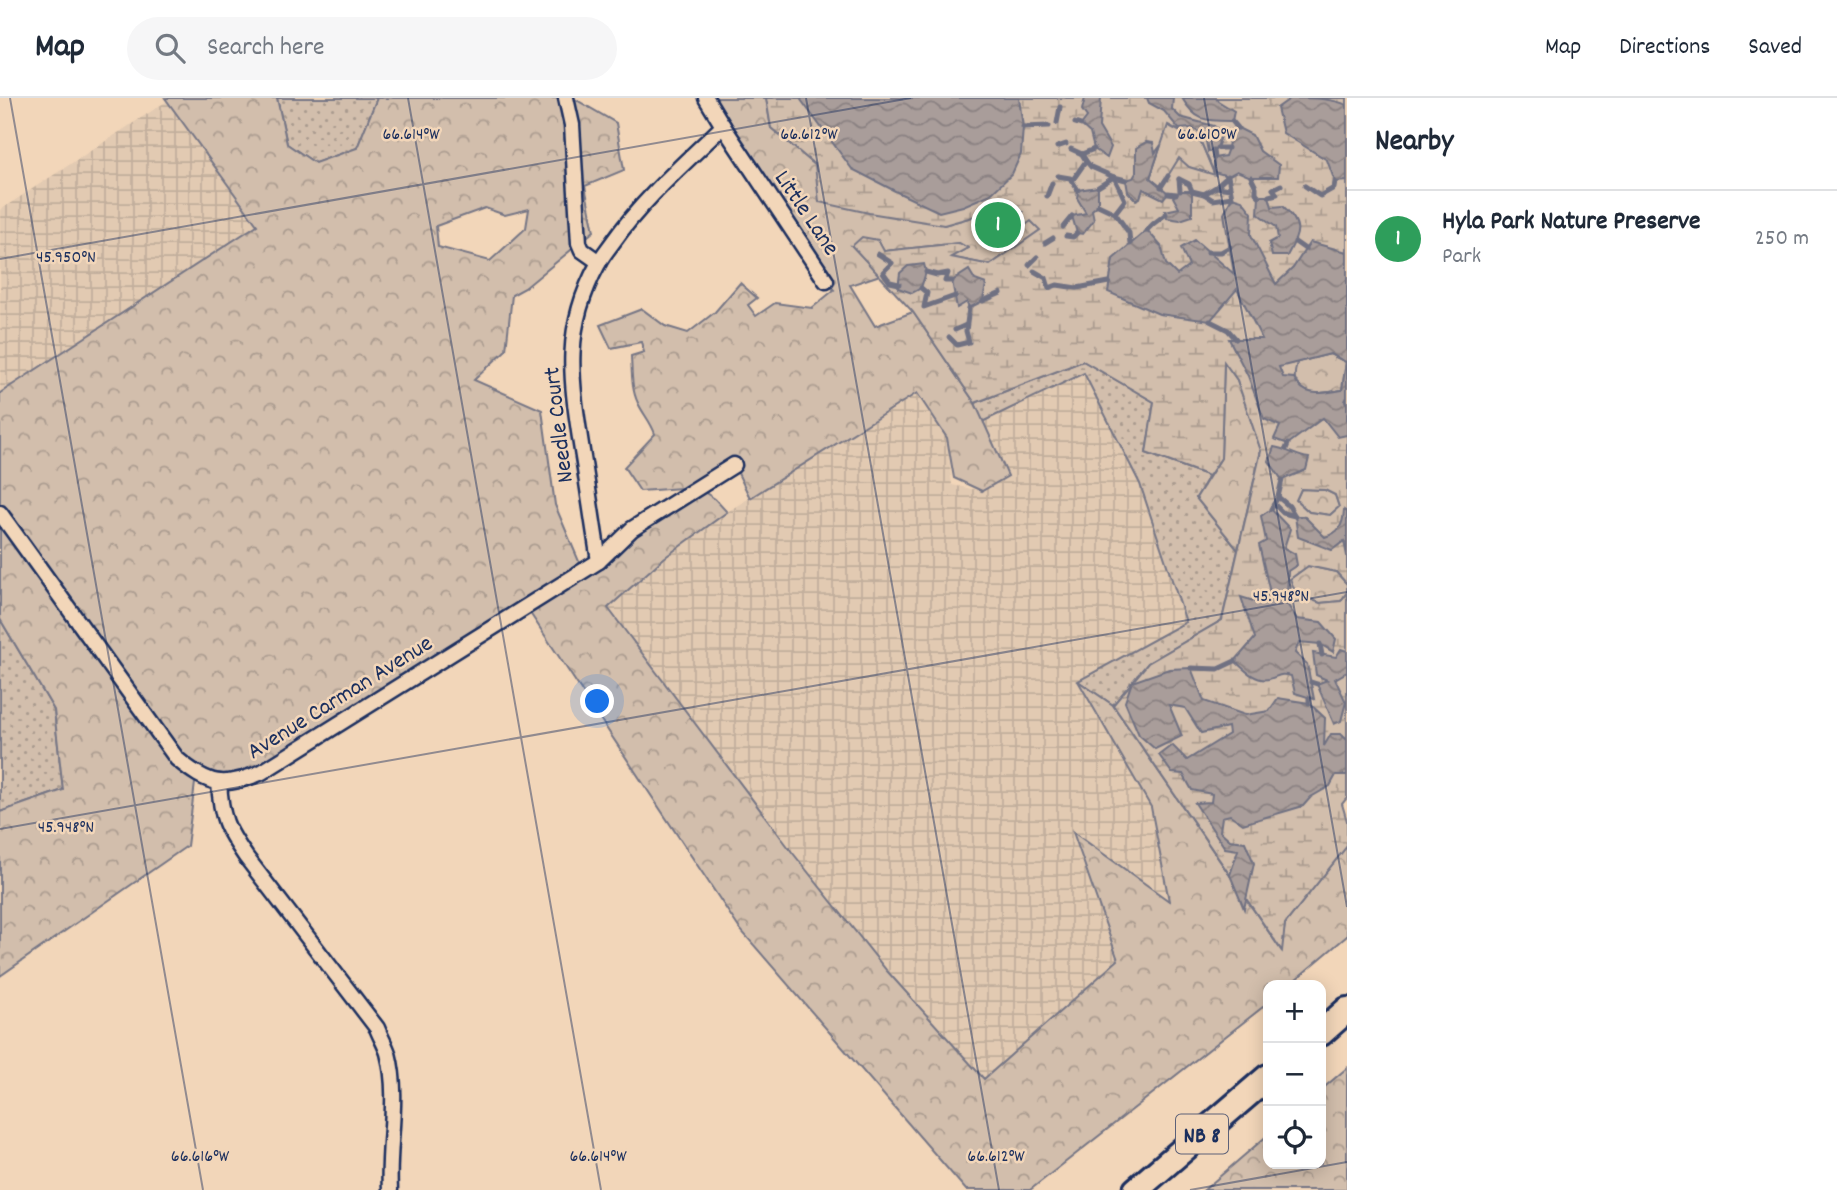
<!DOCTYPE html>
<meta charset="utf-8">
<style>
body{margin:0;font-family:Dekko,sans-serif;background:#f6f6f7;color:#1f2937}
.controls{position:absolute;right:21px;bottom:21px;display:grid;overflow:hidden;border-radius:14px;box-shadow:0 4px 18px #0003}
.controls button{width:63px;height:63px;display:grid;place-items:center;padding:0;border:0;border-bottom:2px solid #e0e1e3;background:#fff;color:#1f2937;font:35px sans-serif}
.you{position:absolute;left:598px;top:604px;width:24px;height:24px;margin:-18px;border:5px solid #fff;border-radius:50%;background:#1a73e8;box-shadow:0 0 0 10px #1a73e833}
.badge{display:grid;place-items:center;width:46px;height:46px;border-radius:50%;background:#b45309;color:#fff;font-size:23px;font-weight:700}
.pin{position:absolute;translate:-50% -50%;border:4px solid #fff;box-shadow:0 2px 7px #0006}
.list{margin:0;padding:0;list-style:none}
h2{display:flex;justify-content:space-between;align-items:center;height:91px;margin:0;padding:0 28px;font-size:30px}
h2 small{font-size:23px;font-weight:400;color:#747a83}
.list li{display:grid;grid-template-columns:46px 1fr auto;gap:21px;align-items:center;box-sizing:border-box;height:98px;padding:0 28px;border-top:2px solid #e0e1e3}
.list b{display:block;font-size:26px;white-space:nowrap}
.list p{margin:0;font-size:23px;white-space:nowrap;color:#747a83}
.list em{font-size:23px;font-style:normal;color:#747a83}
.icon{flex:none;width:38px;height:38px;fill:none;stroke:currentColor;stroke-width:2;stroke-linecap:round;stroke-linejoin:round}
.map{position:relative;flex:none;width:1347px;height:1092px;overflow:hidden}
header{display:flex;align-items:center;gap:42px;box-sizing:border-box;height:98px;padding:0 35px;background:#fff;border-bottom:2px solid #e0e1e3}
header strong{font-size:33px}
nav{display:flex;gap:38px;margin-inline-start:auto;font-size:24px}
.search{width:490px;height:63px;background:#f6f6f7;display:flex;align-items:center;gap:18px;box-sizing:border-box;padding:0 24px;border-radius:38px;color:#747a83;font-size:26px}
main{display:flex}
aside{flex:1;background:#fff}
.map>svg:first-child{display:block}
.industrial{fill:url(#industrial-grid)}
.grass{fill:url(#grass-dots);stroke:#767685;stroke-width:2}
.forest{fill:url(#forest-crowns);stroke:#767685;stroke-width:2;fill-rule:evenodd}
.wetland{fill:url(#wetland-marsh);stroke:#767685;stroke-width:2;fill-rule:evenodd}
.water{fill:url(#water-waves);stroke:#707182;stroke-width:2;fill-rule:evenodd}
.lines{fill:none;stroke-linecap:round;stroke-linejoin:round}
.stream{stroke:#707182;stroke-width:5}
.street-casing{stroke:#1b2f5e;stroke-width:19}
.highway-casing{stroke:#1b2f5e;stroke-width:30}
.street{stroke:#f2d6b9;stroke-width:14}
.highway{stroke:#f2d6b9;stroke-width:24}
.ticks{fill:none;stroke:#1b2f5e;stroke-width:2;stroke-opacity:0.45}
.labels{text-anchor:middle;stroke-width:5;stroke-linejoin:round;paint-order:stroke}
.shield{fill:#f2d6b9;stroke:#5c6179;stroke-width:2}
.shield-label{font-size:23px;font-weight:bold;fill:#1b2f5e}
.street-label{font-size:24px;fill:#1b2f5e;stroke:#f2d6b9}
.ticks-label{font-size:18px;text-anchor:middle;fill:#1b2f5e;stroke:#f2d6b9;stroke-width:5;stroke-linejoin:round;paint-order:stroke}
</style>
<header>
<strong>Map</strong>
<div class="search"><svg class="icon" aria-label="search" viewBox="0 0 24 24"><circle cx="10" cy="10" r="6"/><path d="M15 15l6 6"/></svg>Search here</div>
<nav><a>Map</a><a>Directions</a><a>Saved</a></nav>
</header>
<main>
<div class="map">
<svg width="1347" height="1092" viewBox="0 0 1347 1092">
<defs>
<pattern id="industrial-grid" width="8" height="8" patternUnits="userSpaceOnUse" patternTransform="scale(1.75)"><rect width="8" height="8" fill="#e2cab2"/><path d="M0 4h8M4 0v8" fill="none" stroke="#c1ae9c"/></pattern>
<pattern id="grass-dots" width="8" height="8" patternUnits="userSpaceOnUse" patternTransform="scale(1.75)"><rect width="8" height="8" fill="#d2beac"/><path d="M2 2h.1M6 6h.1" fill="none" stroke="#aa9b8f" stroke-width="1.8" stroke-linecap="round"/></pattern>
<pattern id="forest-crowns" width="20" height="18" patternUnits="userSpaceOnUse" patternTransform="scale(1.75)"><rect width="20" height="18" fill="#d2beac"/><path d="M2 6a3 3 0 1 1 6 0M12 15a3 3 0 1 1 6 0" fill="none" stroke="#aa9b8f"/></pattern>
<pattern id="wetland-marsh" width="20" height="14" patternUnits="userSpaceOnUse" patternTransform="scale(1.75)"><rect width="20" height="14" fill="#d2beac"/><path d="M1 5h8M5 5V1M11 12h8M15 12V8" fill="none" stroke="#aa9b8f"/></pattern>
<pattern id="water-waves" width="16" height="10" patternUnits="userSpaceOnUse" patternTransform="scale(1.75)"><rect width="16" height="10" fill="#a99d9a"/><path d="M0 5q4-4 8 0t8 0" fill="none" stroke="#898081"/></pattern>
</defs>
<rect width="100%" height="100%" fill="#f2d6b9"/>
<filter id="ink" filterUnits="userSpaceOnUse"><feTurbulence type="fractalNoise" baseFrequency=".0143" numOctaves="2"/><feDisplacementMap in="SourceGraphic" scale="14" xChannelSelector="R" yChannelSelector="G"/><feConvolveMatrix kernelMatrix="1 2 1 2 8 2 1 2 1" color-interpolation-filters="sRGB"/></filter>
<g filter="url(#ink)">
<g class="industrial">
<polygon points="167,3 257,127 0,295 0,112"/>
<polygon points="1084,275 1140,386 1186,525 1078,584 1151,709 1170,804 1075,735 1118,862 984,981 887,873 792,754 608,510 664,460 727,414 917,295 947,340 952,387 982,393 1007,378 982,324"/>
</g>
<g class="grass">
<polygon points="277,0 377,0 357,50 315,65 287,46"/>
<polygon points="1083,263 1154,304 1146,355 1209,378 1196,400 1238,452 1222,522 1148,565 1113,607 1078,583 1186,524 1140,386 1084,275 982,324 975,305"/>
<polygon points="0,521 54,612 63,692 0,714"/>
</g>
<g class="forest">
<path d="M165,0h112l10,46 28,19 42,-15 20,-50h196l43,25 8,47 -39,16 9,45 -69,57 -13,7 -6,55 -32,30 68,30 13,95 28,66 113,-84 -56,4 -16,-24 31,-33c-4,-12 -12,-20 -17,-31 -7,-14 -6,-32 -7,-47l13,-4 -3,-10 -30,6 -11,-23 42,-16 23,17 23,7 27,-21 25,-29 17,15 -9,7 8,11 19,-13 37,5 22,-18 -8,-9 -120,-183h60l5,30 44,37 129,60 46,-13h34l-11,13 18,-4 10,9 -51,35 -41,-8 18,-9 -8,-5 -75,8 -32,-5 28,29 -30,10 25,41 38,-14 62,91 33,73 -26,15 -28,-13 -7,-40 -30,-45 -167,105 -16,-33 -36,23 17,11 12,13 -63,46 -56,50 184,244 95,119 97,108 134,-119 -45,-128 96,69 -18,-94 -73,-126 35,24 168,245 4,-26 62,-78v90l-58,49h-21v18l-238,187h-64l-227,-262 -213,-321 -285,174 -45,-6 -9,71 -187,130v-164l63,-22 -9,-80 -54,-91v-226l257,-168zM485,110l20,7 24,-6 -3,19 -36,33 -52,-14 -2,-21z"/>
<polygon points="1167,27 1201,44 1215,78 1189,69 1161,89 1150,80"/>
<path d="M1330,256l16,8 -3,28c-15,2 -43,10 -48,-11 -2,-5 1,-12 2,-17z"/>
<polygon points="1224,263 1237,282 1261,352 1238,452 1196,400 1221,360"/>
<polygon points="1301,391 1325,392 1335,397 1339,409 1330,417 1309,414 1296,402"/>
<polygon points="1308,468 1336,474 1347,486 1347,494 1341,503 1320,505 1296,496 1290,481"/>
<polygon points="1347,970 1347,1092 1204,1092 1268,1037 1268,1066 1321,1066 1321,992"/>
</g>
<path class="wetland" d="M766,0h581v486l-11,-12 -28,-6 -18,13 6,15 24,9 21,-2 6,-9v206l-5,6 5,17v25l-62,78 -3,27 -169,-246 35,-42 74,-43 39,-169 -24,-71 -13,-18 -3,96 -12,18 -63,-23 8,-51 -71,-41 -108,42 -62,-91 -61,-66 10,-9 16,3 6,11 75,-8 9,5 -17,9 39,8 50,-35 -9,-9 -12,9 -7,-5 11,-13h-33l-46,13 -75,-12 -50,-11 -4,-37 -44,-37zM1168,27l33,17 14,33 -26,-8 -10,-9 -18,29 -11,-9zM1330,256l16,8 -4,28c-14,2 -43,10 -47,-11 -1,-5 1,-12 2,-17zM1301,391l24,1 10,5 4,12 -9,8 -21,-3 -13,-12z"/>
<g class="water">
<polygon points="802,0 1019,0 1023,29 1021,56 1012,76 991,96 963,108 939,114 899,95 852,71 801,2"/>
<polygon points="1085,0 1101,0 1099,29 1111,49 1107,60 1094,51 1090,35 1081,27 1087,19 1082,12"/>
<polygon points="1147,0 1173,0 1172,11 1180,19 1214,28 1222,35 1217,50 1208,54 1205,38 1192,30 1179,31 1164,13 1149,5"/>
<path d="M1182,0h34l2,3 16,10 -2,10c-26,0 -36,1 -50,-23z"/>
<path d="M1291,0c18,0 40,0 56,7v76l-12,1 -8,-22 -44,-27 -6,-25z"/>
<polygon points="1238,30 1252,37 1260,53 1279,67 1278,79 1251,79 1237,73 1228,78 1214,74 1214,60 1225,58 1228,50 1230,34"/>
<polygon points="1146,44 1153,45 1155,55 1161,47 1150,80 1168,95 1163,101 1143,91 1140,100 1136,102 1128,94 1126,82 1133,80 1136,75 1136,50"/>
<polygon points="1098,89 1098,107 1092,112 1094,122 1083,136 1077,135 1072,118 1086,115 1077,100 1078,92"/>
<polygon points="1180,93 1192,93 1192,118 1180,122 1167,120 1165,113 1179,110 1173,99"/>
<path d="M1259,98h10l3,11 11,-1c21,20 16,27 4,50h-15l-3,-13 9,-5 -2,-11 -18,-13z"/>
<path d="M1232,99l10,3 10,13 -1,22 25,49 17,-16 17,-26 37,10v145l-2,4 2,3v31l-9,2 -15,-19 -35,26 -14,-5 6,-13 -16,-7 -16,-43 -19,-37h33l-25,-50 -27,32 -51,-7 -51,-22 5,-33 34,-29 14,16 5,18 11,11 12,-9 -8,-18 14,-8 39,34 -10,-60zM1330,256l16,8 -4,28c-20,3 -37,9 -48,-12l-11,-1 -4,-10z"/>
<polygon points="924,166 926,174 921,190 912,195 898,190 900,175 908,168"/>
<polygon points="969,172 975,182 986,186 983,203 969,210 967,204 957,210 952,183"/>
<path d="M1274,349c13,2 21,9 35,11l-3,12 -24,10 -13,-19z"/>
<path d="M1271,411l19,20 -6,19 11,6 2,11 -9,6 -1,33 10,15 24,3 15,17 -3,13 -13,-8 -21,-2 -4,11 12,11 7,35 -19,-6 -4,-17c-12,-3 -11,0 -22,3 -14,3 -25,-10 -34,-18l20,-23 -14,-41 16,5 13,-9 -11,-48 7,-4 -5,-25z"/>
<path d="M1344,412l3,2v44l-3,-15 -12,9 -34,-13 -3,-21 10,1 20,20c15,-5 18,-12 19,-27z"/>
<polygon points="1341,551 1347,553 1347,574 1335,581 1346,604 1341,623 1334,626 1317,586 1327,582 1316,577 1313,555 1336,559"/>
<polygon points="1191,570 1204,603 1245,617 1269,613 1278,600 1309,605 1325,620 1324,648 1331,636 1341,636 1347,642 1347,677 1336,677 1330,688 1311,699 1303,708 1243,726 1230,717 1222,719 1220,733 1230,742 1245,744 1254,765 1244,811 1230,777 1238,752 1225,750 1195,705 1211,704 1212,696 1192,692 1183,676 1172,675 1159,657 1172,647 1187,662 1229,636 1228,629 1201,635 1185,610 1169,607 1182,638 1155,651 1139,637 1125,604 1132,584 1169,571"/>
</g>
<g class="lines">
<g class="stream">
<polyline points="1232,23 1238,30"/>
<polyline points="1057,25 1060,9"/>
<polyline points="1075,25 1081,27"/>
<polyline points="1023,29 1049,28"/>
<polyline points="1222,35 1230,34"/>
<polyline points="1057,49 1066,46"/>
<polyline points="1217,50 1228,50"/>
<polyline points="1071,51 1082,56 1094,51"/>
<polyline points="1213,52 1214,60"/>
<polyline points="1086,63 1091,69 1114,79 1125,102 1115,115"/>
<polyline points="1058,78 1070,80 1078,92"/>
<polyline points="1251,79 1256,89 1256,95 1259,98"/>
<polyline points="1179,81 1189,86 1192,93 1204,96 1216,89 1230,91"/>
<polyline points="1179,81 1180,93"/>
<polyline points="1072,83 1086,63 1082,56"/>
<polyline points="1305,88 1320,98 1334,90 1335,84"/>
<polyline points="1098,89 1114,79 1126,82"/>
<polyline points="1161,89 1168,78"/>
<polyline points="1168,95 1176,96"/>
<polyline points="1204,96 1213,102 1232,99 1228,78 1216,89"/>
<polyline points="1047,98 1052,85"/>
<polyline points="1269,98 1277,96 1273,91 1281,87"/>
<polyline points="1098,107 1115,115 1129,135 1130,146"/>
<polyline points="1063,129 1072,118"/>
<polyline points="1147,132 1153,126 1166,116"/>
<polyline points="1066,138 1073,139 1077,135"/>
<polyline points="1295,144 1305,151"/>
<polyline points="1045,145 1053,140"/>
<polyline points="1208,154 1221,154 1230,149"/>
<polyline points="878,156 892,165 883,174 890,184 899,186"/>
<polyline points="1029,167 1037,159"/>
<polyline points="1034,173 1046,180 1049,190 1057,187 1077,190 1109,184"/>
<polyline points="926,174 937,177 948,175 945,183 952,183"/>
<polyline points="921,190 927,195 924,209 955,198"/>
<polyline points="983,203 1001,195"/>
<polyline points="1210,223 1228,232 1236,241"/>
<polyline points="955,232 966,227"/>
<polyline points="949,239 957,247 969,244 966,233 969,210"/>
<polyline points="1286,351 1288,346"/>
<polyline points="1278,399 1289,408 1295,418"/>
<polyline points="1274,406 1283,415 1295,418"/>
<polyline points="1271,411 1278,399 1282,382"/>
<polyline points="1320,546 1322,557"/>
<polyline points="1191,570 1218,571 1235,563"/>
<polyline points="1311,584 1317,586"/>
<polyline points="1309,605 1309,600"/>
</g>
<defs>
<g id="street">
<polyline points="566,0 572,27 579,145 582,152 599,164"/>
<polyline points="706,0 723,28 826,183"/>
<path d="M0,415l177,246c31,26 47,30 85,13l337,-211 33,-32 102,-64"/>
<path d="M599,463c-6,-37 -11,-74 -17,-110 -11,-71 -20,-121 16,-187 4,-8 10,-15 15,-22 31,-44 72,-79 110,-116"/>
<path d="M219,684c2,36 7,46 27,75l131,171c3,8 8,16 11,25 12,45 -1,91 2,137"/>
</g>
<g id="highway">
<polyline points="1321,935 1347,912"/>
<polyline points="1136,1092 1268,979"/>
</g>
</defs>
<use href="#street" class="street-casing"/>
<use href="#highway" class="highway-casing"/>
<use href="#street" class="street"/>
<use href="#highway" class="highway"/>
</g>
</g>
<path class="ticks" d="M10,0l193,1092M408,0l193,1092M806,0l193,1092M1204,0l143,809M0,161l911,-161M0,731l1347,-237M1190,1092l157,-28"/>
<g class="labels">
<rect class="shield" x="1176" y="1016.5" width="52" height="39" rx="5"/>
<g class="shield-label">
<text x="1202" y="1044">NB 8</text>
</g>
<g class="street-label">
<text transform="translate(808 114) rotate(56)" y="8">Little Lane</text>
<text transform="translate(557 327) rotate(-97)" y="8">Needle Court</text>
<text transform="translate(339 598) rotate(-32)" y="8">Avenue Carman Avenue</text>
</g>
</g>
<g class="ticks-label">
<text x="411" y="41">66.614°W</text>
<text x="809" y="41">66.612°W</text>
<text x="1207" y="41">66.610°W</text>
<text x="66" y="164">45.950°N</text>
<text x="1281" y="503">45.948°N</text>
<text x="66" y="734">45.948°N</text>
<text x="200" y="1063">66.616°W</text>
<text x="598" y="1063">66.614°W</text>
<text x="996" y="1063">66.612°W</text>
</g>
</svg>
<div class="controls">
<button>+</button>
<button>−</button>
<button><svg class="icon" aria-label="locate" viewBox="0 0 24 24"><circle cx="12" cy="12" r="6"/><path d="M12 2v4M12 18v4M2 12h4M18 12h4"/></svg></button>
</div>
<div class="you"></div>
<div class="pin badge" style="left:998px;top:127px;background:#2e9e5b">1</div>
</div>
<aside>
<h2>Nearby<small></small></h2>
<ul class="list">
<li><span class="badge" style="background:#2e9e5b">1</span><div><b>Hyla Park Nature Preserve</b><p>Park</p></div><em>250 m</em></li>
</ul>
</aside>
</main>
